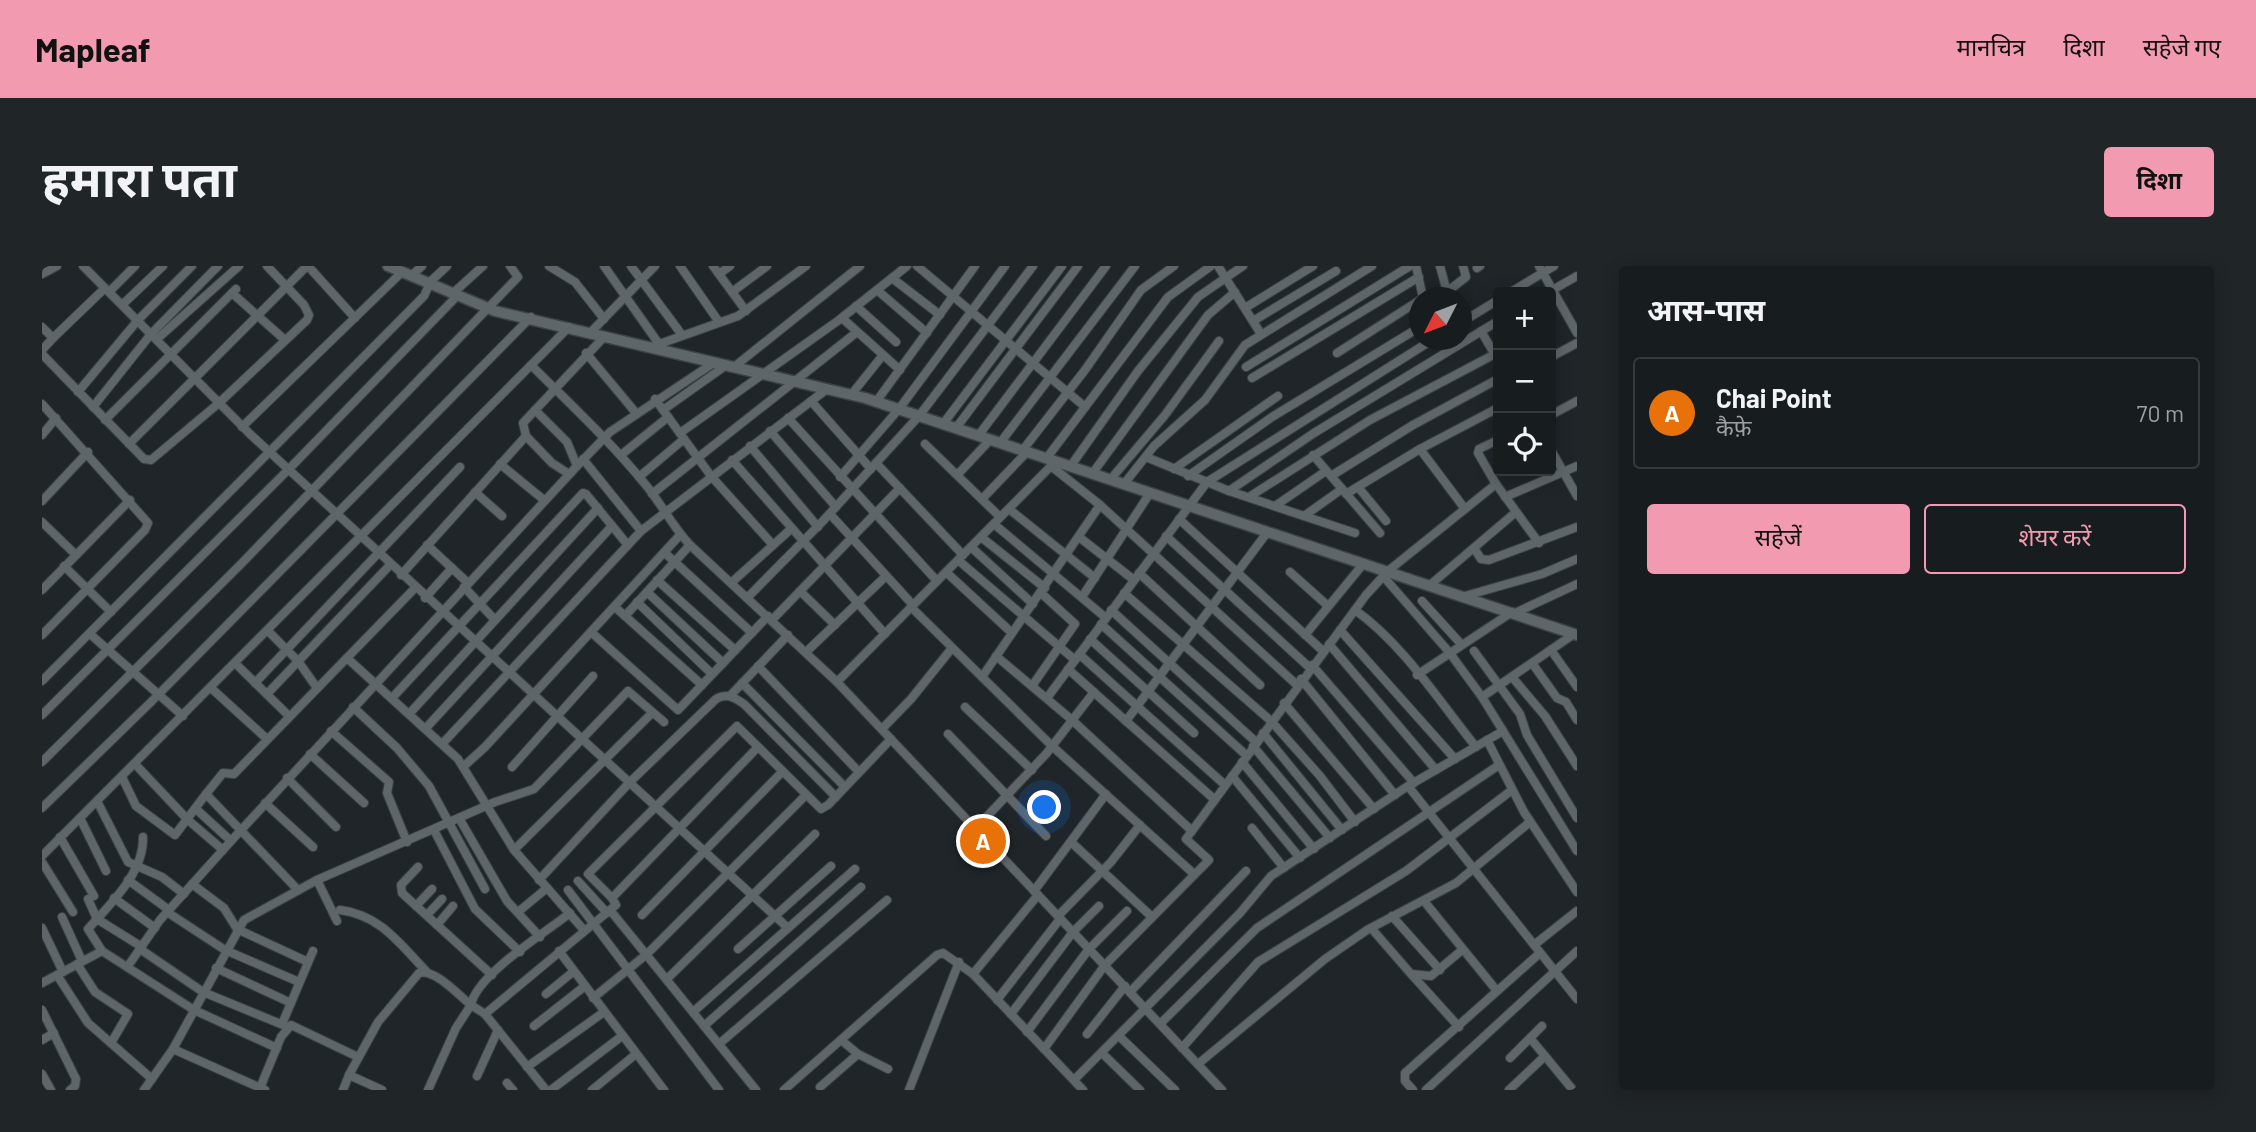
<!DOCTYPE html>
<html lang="hi">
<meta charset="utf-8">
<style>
body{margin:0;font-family:Barlow,"Noto Sans Devanagari",sans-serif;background:#202528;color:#f1f3f6}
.controls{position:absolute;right:21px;top:21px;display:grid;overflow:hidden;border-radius:7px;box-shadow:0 4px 18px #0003}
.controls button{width:63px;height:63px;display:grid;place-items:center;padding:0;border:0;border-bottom:2px solid #363a3d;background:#171c1f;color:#f1f3f6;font:35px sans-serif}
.compass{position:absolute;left:1367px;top:21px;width:63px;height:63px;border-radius:50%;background:#171c1f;box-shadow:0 4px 18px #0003;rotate:228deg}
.you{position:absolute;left:1003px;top:542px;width:24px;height:24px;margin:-18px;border:5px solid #fff;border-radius:50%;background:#1a73e8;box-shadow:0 0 0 10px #1a73e833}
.badge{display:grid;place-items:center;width:46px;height:46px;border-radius:50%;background:#f29ab0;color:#fff;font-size:23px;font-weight:700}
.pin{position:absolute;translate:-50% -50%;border:4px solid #fff;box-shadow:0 2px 7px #0006}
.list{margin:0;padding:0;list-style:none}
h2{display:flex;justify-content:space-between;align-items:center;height:91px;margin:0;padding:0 28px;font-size:30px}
h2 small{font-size:23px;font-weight:400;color:#9ea1a4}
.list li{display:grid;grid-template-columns:46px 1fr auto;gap:21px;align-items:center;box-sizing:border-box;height:112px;margin:0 14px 14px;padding:0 14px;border:2px solid #363a3d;border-radius:7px}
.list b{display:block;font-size:26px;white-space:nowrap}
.list p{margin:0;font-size:23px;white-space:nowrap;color:#9ea1a4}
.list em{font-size:23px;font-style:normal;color:#9ea1a4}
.actions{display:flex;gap:14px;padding:21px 28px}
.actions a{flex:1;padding:16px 0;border:2px solid #f29ab0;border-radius:7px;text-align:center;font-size:24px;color:#f29ab0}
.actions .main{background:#f29ab0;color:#111}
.icon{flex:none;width:38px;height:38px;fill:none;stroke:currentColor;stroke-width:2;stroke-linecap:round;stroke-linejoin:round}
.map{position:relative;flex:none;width:1535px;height:824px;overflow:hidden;border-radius:7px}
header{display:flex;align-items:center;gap:42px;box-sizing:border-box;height:98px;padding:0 35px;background:#f29ab0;color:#111}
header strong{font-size:33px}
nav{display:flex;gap:38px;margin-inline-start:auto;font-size:24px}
.intro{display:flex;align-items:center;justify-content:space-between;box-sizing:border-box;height:168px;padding:0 42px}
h1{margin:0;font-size:49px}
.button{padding:18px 32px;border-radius:7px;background:#f29ab0;color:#111;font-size:24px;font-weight:700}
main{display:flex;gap:42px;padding:0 42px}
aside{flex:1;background:#171c1f;border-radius:7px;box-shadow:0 4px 18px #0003}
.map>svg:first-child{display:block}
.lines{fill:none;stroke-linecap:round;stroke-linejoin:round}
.street-casing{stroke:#3c4145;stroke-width:10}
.secondary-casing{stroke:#3c4145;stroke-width:13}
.street{stroke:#5f666a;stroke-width:8}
.secondary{stroke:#5f666a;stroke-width:10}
</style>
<header>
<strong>Mapleaf</strong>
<nav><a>मानचित्र</a><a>दिशा</a><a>सहेजे गए</a></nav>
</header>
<div class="intro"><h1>हमारा पता</h1><a class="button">दिशा</a></div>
<main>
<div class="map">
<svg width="1535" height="824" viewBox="0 0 1535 824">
<rect width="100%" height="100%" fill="#1f2529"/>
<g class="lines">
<defs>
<g id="street">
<polyline points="41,0 208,168 746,662"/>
<polyline points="266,0 313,52"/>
<polyline points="507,0 533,16 562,53"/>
<polyline points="562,0 617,78"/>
<polyline points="589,0 640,69"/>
<polyline points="638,0 677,56"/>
<polyline points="671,0 704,45"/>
<polyline points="875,0 1042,140"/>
<polyline points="1176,0 1219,68"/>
<polyline points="1374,0 1381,32"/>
<polyline points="1398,0 1405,26"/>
<polyline points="1497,0 1535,67"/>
<polyline points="1435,2 1438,0"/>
<polyline points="0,8 15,0"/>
<polyline points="677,8 688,0"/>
<polyline points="369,10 380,0"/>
<polyline points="850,12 898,49"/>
<polyline points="835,24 885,67"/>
<polyline points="67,26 93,0"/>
<polyline points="690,26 725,0"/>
<polyline points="1469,26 1512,0"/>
<polyline points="1507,26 1535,10"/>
<polyline points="190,27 243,74"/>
<polyline points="410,28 441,0"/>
<polyline points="1397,32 1424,11 1421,0"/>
<polyline points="80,39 121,0"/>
<polyline points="814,40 854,76"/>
<polyline points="1203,42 1271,0"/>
<polyline points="800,52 858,104"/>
<polyline points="1211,55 1294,5"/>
<polyline points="1420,56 1456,34"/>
<polyline points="0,61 11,72 0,84"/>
<polyline points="1439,65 1456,94"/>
<polyline points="547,68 613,0"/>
<polyline points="11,72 63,22"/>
<polyline points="115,73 197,0"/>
<polyline points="609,81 696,50 764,0"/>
<polyline points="544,87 594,147"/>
<polyline points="1295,87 1378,34"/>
<polyline points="0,88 102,193 109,194 177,137 265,54 267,49 262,39 225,0"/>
<polyline points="1509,91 1535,77"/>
<path d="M489,99c39,39 79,76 114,119 16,19 27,42 45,61l147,137"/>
<polyline points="692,101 818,0"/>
<polyline points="1204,101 1368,0"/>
<polyline points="1210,112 1377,11"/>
<polyline points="36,126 96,54 150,0"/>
<polyline points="809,129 841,89"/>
<polyline points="613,133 669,210 731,279"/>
<polyline points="769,135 829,203"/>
<polyline points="834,136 933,0"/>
<polyline points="0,138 106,257 103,264 0,369"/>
<polyline points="51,141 109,68 176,0"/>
<polyline points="493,144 525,176 535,200"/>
<polyline points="621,144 683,100"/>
<polyline points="1509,149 1535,135"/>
<polyline points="746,152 895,315"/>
<polyline points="63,154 194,23"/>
<polyline points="901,158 1020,0"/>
<polyline points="200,161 359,7"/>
<polyline points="914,162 1036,0"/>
<polyline points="728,165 794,241"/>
<polyline points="638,167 797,54 865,0"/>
<polyline points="0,169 14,152"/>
<polyline points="484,170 510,197 527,208"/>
<polyline points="936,170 1064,0"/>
<polyline points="1456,174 1437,183 1436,187 1454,218 1497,277"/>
<polyline points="958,177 1093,0"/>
<polyline points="87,178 265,0"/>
<polyline points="883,178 958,251"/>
<polyline points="708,180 776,261"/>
<polyline points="1378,183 1423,243"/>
<polyline points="1509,184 1535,230"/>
<polyline points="980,185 1043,104 1099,24 1132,0"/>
<polyline points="579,189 626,151"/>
<polyline points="1271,189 1338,267"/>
<polyline points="1104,191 1187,225 1313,267"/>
<polyline points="541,193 599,265"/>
<polyline points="1004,193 1126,31 1169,0"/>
<polyline points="690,194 843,368"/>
<polyline points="1013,196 795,416 1180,824"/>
<polyline points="834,197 921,289"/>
<polyline points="458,198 502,234"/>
<polyline points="1009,200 1058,239 1255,419"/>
<polyline points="1028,201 1096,105 1156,31 1201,0"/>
<polyline points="1132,203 1236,130"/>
<polyline points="917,207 948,174"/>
<polyline points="1050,208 1166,49 1193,26"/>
<polyline points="1146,210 1230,151 1378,61"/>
<polyline points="1289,210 1371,159 1456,113"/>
<polyline points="597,211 642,173"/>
<polyline points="798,211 857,143 963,0"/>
<polyline points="1068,214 1123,149 1177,75"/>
<polyline points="1082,218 1112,180 1163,134 1203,79 1330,0"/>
<polyline points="1316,221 1344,255"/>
<polyline points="1187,225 1272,167 1456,55"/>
<polyline points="433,226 460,250"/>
<polyline points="610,228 815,66"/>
<polyline points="1304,228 1378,183 1456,142"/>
<polyline points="1207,231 1328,154 1453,88"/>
<polyline points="1463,231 1535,200"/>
<polyline points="941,232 985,186"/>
<polyline points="0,235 46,186"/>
<polyline points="1233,240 1284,205"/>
<polyline points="967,243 1053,312"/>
<polyline points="788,248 871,339"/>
<polyline points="1262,250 1300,223"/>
<polyline points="1137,253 1281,385"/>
<polyline points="0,256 34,289"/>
<polyline points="952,258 1064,352"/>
<polyline points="1124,270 1268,402"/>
<polyline points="939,271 1003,322"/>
<polyline points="1037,271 1092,314"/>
<polyline points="385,279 426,317"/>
<polyline points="929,281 991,338"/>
<polyline points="1432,282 1439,293 1447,294 1535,261"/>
<polyline points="623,287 710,367"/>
<polyline points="916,294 1033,394"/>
<polyline points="22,300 69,346"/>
<polyline points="904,306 970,367"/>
<polyline points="1248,306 1286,340"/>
<polyline points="1097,307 1218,419"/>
<polyline points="359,309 484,170 481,157 562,71"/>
<polyline points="1341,310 1407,386 1440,431"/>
<polyline points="615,314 693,384"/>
<polyline points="690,316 749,263"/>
<polyline points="1388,319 1474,246"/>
<polyline points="422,321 453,354"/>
<polyline points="0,324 88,234"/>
<polyline points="758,325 793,359"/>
<polyline points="605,326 681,397"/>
<polyline points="1082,327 1229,455 1278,510 1313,556"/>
<polyline points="1423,330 1500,308 1535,293"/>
<polyline points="706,331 780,256 877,150 991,0"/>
<polyline points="1040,331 1108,227"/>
<polyline points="383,332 410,302"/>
<polyline points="1380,335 1419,378"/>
<polyline points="595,336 670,408"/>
<polyline points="573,341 660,419"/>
<polyline points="869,341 1010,480 1152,608"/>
<polyline points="1069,344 1214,476"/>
<path d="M1313,344c48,34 84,91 121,137"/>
<polyline points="1473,347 1535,318"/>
<polyline points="583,350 648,279"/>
<polyline points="730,354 858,222"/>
<polyline points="1059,358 1204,489"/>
<polyline points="1298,364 1413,493"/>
<polyline points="226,365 256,395 275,422"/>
<polyline points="549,366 636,444 726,350"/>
<polyline points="48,368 141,450"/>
<polyline points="1263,369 1322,297"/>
<polyline points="1048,373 1152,467"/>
<polyline points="1287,378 1394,504"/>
<polyline points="1509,384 1535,421"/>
<polyline points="1432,385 1478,448 1485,469 1535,552"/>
<polyline points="764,386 844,310"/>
<polyline points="1037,388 1183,519"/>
<polyline points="954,390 1030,454 1150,565"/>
<polyline points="305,392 416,493 472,584 541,663"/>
<polyline points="1490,397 1515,432 1524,436 1535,454"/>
<polyline points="194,398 247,450"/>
<polyline points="1270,399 1372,517"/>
<polyline points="716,400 817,506"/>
<polyline points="1026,403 1084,455 1224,268"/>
<polyline points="1375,409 1470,346"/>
<polyline points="940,411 1058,239"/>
<polyline points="1470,411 1503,450 1535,500"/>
<polyline points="1259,413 1353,529"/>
<polyline points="0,415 382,30 389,15 405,0"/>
<polyline points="213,417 418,201"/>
<polyline points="700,417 803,521"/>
<polyline points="990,420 1033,358 999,327"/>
<polyline points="169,422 225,473"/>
<polyline points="225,428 348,299"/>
<polyline points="688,430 746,369"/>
<polyline points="350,432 541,227 544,228 585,278"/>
<polyline points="1005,432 1165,216 1390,74"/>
<polyline points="1242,437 1332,543"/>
<polyline points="311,441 355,482 387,520 443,623"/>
<polyline points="923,441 990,504"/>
<polyline points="368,447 556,242"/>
<polyline points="0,449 246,204 415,30"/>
<polyline points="1084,455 1172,533"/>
<polyline points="384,462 570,260"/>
<polyline points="840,463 869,433 910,382"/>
<polyline points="289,465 347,516 345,527 365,576"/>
<polyline points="1461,465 1535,585"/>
<polyline points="1221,467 1300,564"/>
<polyline points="906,468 1004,570"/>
<polyline points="1445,474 1482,546 1535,626"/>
<polyline points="401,477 599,265 785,123"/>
<polyline points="1211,480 1288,572"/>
<polyline points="268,488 322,537"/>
<polyline points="0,496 199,298 476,11 468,0"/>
<polyline points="1200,496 1272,583"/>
<polyline points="93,498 146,554 181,584"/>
<polyline points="421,501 443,481 638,269"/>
<polyline points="470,501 551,410"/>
<polyline points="1190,510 1258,592"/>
<polyline points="80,511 94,540 133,569 164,528"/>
<polyline points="245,512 294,561"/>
<polyline points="1366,520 1461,465 1440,431 1532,368"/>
<polyline points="55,535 86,596 120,611 142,628"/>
<polyline points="223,537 271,581"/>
<polyline points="0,542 110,435 489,51"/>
<polyline points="154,543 189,575"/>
<polyline points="38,552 64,605"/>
<polyline points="417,552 465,635 498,671"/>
<polyline points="934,562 1004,488 1052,426"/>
<polyline points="1210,562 1242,602"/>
<polyline points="392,564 433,643 478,686"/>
<polyline points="18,571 52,630"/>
<polyline points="1029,576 1110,651"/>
<polyline points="472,584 610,447"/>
<polyline points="0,590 527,61"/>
<polyline points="0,596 31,646"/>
<polyline points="376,601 359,619 360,627 450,709"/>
<polyline points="86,614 127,644"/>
<polyline points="275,614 295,655"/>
<path d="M497,614l90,-97 87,-84c12,-6 17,-2 28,5l92,93"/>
<polyline points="536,615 565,647"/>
<polyline points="150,618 182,642 195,663 266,696"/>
<polyline points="256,624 164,528 181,507 192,508 373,322"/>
<polyline points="526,624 677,824"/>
<polyline points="992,625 1064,528"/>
<polyline points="72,632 113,662"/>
<polyline points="570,632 546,608 695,460 779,543 786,539 849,473"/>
<polyline points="46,633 55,653 100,681"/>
<polyline points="1382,635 1455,725"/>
<polyline points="374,640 390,623"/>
<path d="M298,644c40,5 59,33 86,61"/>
<polyline points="568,644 714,824"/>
<polyline points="125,646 183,684 257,716"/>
<polyline points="476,646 505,622"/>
<polyline points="385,649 400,633"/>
<polyline points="600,649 739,507"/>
<polyline points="1016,650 1069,596 1098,559"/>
<polyline points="1350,650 1398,704"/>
<polyline points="20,651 40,695"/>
<polyline points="395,659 411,640"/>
<polyline points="0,662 21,706"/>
<polyline points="1330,663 1369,708 1389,710 1420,684"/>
<polyline points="1492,679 1535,645"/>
<polyline points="98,683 161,726 246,761"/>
<polyline points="696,683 789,600"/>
<path d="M60,685l-14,-22c23,-26 56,-56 55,-92"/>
<polyline points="517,685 622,824"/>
<polyline points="35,698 53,726 86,748 69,777"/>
<polyline points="86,700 118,654 189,575 535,200 568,166 670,98"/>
<polyline points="174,702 249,737"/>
<polyline points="931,708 996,629"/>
<polyline points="15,709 46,757 110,813"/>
<polyline points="1370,709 1417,761"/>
<polyline points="625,713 773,568"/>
<polyline points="0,717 60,685 152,744 235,782"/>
<polyline points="1088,726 1204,605"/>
<polyline points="504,728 532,705"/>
<polyline points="551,732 605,688 764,529"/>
<polyline points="955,734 1018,653"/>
<polyline points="0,744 34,813 33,820 28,824"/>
<polyline points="651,746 813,603"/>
<polyline points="443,748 504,824"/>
<polyline points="969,748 1031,666 1057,640"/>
<polyline points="240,758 271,685"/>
<polyline points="1118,758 1215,662 1457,499"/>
<polyline points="492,760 543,720"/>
<polyline points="662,760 819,621"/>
<polyline points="985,766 1047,683 1085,645"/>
<polyline points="1045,768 1083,720"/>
<polyline points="1077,770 1133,824"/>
<polyline points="0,774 12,767"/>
<polyline points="799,774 816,788 846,803"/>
<polyline points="677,778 845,634"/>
<polyline points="1140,782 1216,696 1364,605 1470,524"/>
<polyline points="131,783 223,824"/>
<polyline points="1002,783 1063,699 1167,594 1144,573 1324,329 1346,305 1454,218"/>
<polyline points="1060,787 1098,824"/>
<polyline points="1503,790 1531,824"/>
<polyline points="1468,792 1500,760"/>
<polyline points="1156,798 1283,693 1325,664 1414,617 1488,556"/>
<polyline points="485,801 562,746"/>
<polyline points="0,808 9,824"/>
<path d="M307,809l29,-53 41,-49c17,-4 39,22 52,32 5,-30 74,-72 99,-92"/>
<polyline points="435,810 456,764"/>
<polyline points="1032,814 1198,647 1229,610 1366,520 1535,733"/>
<polyline points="465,817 471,824"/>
<polyline points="778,821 816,788"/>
<polyline points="218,822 239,771 249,759 316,791"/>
<polyline points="102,824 131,783 202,654 275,614 453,536 492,523 586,425 622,456"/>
<polyline points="301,824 307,809 340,824"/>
<polyline points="386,824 414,762 429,739 443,748 574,639 570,632 716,481"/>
<polyline points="509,824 580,770"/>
<polyline points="550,824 594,788"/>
<polyline points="742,824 895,689 901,687 931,708 1041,824"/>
<polyline points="867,824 917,696"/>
<polyline points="1371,824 1363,815 1363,807 1498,687"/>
<polyline points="1384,824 1535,685"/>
<polyline points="1467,824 1503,790 1488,772"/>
</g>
<polyline id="secondary" points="346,0 453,45 823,132 1535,369"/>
</defs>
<use href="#street" class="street-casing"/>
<use href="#secondary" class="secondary-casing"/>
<use href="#street" class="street"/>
<use href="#secondary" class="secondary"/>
</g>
</svg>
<div class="controls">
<button>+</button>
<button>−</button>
<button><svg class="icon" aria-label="locate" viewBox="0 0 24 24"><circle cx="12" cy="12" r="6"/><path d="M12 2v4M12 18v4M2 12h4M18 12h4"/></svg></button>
</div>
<svg class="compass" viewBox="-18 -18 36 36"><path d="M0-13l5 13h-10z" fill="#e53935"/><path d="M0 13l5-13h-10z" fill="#9ea1a4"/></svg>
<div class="you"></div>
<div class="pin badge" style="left:941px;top:575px;background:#e8710a">A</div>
</div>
<aside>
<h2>आस-पास<small></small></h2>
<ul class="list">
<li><span class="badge" style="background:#e8710a">A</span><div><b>Chai Point</b><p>कैफ़े</p></div><em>70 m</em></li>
</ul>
<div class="actions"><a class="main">सहेजें</a><a>शेयर करें</a></div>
</aside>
</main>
